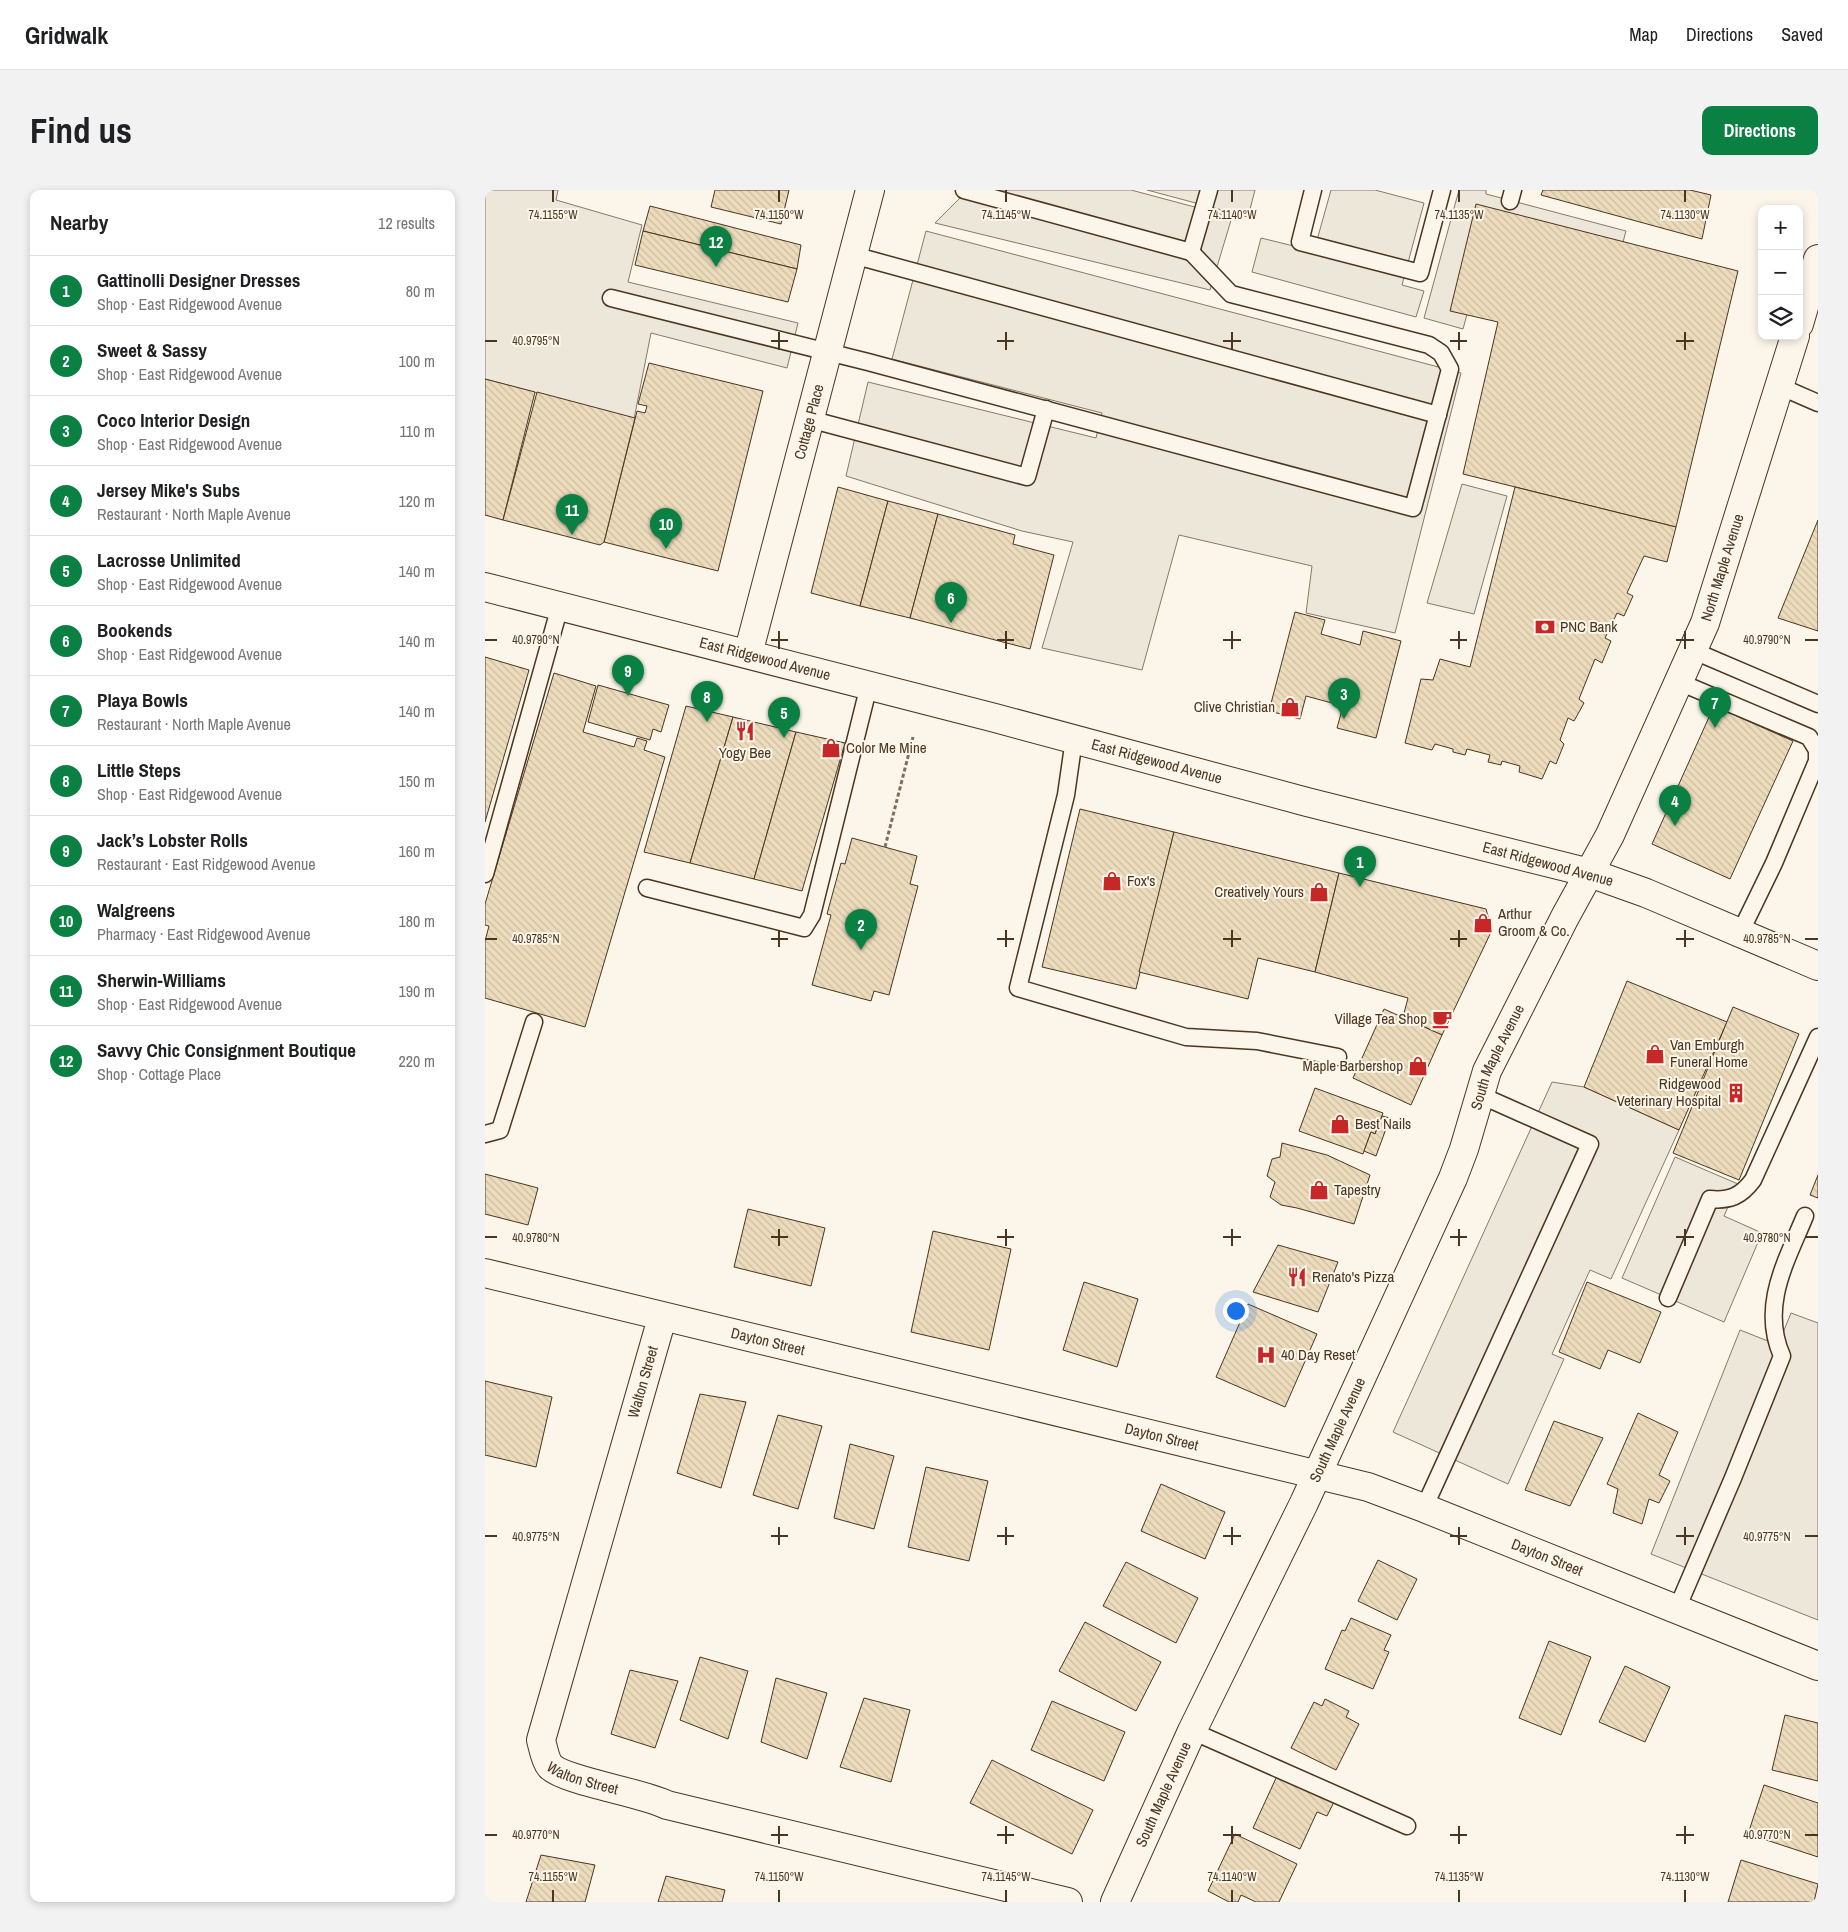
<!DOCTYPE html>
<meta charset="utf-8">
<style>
body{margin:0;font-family:"Archivo Narrow",sans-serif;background:#f2f2f2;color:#202124}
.controls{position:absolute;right:15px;top:15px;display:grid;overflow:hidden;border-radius:10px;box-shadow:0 2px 8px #0003}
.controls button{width:45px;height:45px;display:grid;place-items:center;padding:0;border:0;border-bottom:1px solid #e0e0e0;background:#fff;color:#202124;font:25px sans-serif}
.you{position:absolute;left:750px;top:1120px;width:18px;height:18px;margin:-12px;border:4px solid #fff;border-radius:50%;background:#1a73e8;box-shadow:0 0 0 8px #1a73e833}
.badge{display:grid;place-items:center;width:32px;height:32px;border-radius:50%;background:#0b8043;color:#fff;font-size:16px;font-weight:700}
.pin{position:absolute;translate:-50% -41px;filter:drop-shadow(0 1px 2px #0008)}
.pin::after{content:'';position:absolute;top:26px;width:18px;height:15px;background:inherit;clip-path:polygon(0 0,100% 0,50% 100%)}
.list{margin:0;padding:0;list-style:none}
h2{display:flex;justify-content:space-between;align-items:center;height:65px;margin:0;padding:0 20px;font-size:21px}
h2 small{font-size:16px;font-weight:400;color:#757577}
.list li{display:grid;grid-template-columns:32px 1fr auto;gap:15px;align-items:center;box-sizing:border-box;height:70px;padding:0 20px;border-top:1px solid #e0e0e0}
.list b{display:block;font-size:19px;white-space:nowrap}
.list p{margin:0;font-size:16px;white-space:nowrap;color:#757577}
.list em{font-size:16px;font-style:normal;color:#757577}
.icon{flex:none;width:28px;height:28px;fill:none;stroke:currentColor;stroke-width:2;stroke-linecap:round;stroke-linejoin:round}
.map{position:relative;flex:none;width:1333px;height:1712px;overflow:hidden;border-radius:10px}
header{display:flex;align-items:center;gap:30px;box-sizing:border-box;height:70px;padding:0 25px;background:#fff;border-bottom:1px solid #e0e0e0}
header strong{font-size:24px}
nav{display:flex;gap:28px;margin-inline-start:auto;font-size:18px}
.intro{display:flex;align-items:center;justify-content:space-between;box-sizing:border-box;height:120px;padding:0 30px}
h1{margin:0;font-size:35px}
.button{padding:12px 22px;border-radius:10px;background:#0b8043;color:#fff;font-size:18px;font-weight:700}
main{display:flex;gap:30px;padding:0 30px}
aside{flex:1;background:#fff;border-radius:10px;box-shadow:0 2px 8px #0003}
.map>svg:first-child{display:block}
.parking{fill:#ede7d9;stroke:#887966}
.building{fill:url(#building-back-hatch);stroke:#4a3520}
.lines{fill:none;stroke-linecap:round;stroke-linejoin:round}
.lane-casing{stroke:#4a3520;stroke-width:19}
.street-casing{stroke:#4a3520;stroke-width:30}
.secondary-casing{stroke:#4a3520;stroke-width:30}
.primary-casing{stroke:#4a3520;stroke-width:30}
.path{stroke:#7f6f5c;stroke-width:3;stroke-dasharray:4 2.5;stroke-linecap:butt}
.lane{stroke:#fbf6e9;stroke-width:16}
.street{stroke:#fbf6e9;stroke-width:28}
.secondary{stroke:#fbf6e9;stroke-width:28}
.primary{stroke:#fbf6e9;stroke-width:28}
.ticks{fill:none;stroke:#4a3520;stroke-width:2}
.labels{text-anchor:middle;stroke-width:4;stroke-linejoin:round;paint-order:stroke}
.street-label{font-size:15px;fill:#4a3520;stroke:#fbf6e9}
.poi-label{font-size:15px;fill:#4a3520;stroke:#fbf6e9;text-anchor:start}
.ticks-label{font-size:12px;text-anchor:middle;fill:#4a3520;stroke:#fbf6e9;stroke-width:4;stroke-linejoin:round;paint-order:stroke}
</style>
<header>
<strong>Gridwalk</strong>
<nav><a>Map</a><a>Directions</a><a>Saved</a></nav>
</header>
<div class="intro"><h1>Find us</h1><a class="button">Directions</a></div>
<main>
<aside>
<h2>Nearby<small>12 results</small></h2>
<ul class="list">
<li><span class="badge">1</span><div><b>Gattinolli Designer Dresses</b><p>Shop · East Ridgewood Avenue</p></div><em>80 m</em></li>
<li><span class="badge">2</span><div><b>Sweet &amp; Sassy</b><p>Shop · East Ridgewood Avenue</p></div><em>100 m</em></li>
<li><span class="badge">3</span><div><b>Coco Interior Design</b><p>Shop · East Ridgewood Avenue</p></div><em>110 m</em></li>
<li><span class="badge">4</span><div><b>Jersey Mike's Subs</b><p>Restaurant · North Maple Avenue</p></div><em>120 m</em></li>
<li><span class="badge">5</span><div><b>Lacrosse Unlimited</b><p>Shop · East Ridgewood Avenue</p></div><em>140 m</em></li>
<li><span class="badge">6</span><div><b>Bookends</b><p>Shop · East Ridgewood Avenue</p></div><em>140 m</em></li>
<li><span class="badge">7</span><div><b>Playa Bowls</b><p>Restaurant · North Maple Avenue</p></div><em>140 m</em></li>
<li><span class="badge">8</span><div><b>Little Steps</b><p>Shop · East Ridgewood Avenue</p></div><em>150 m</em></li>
<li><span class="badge">9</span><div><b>Jack’s Lobster Rolls</b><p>Restaurant · East Ridgewood Avenue</p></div><em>160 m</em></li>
<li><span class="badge">10</span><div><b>Walgreens</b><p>Pharmacy · East Ridgewood Avenue</p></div><em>180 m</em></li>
<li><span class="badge">11</span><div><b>Sherwin-Williams</b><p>Shop · East Ridgewood Avenue</p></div><em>190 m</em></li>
<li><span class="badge">12</span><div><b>Savvy Chic Consignment Boutique</b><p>Shop · Cottage Place</p></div><em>220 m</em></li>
</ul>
</aside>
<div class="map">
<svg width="1333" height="1712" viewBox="0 0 1333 1712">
<defs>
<pattern id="building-back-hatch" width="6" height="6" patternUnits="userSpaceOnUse" patternTransform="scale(1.25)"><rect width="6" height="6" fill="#ecdcbc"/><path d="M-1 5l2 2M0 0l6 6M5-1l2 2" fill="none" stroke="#ccbda1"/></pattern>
</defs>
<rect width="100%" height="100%" fill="#fbf6e9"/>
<g class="parking">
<polygon points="0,0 73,0 71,10 157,35 143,92 313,133 302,178 166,143 149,229 0,189"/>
<polygon points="483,0 646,0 747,27 725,100 450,33"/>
<polygon points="662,0 770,0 763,27"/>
<polygon points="846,0 890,0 939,13 917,95 939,101 931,127 767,82 776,48 829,61"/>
<polygon points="974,0 1001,0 1001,4 1141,41 1117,130 990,95 978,139 939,128"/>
<polygon points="441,41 976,183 910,443 821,423 827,376 694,345 657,480 557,458 588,352 537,341 361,286 383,192 611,248 617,223 407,169"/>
<polygon points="977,294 1022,306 989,424 942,413"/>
<polygon points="1067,892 1099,897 1194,940 1126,1089 1105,1080 1067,1164 1079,1169 1023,1294 908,1242"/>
<polygon points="1190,967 1253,994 1239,1026 1277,1043 1239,1132 1137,1088"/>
<polygon points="1306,1123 1333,1133 1333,1430 1166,1364 1255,1140 1293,1155"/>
</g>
<g class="building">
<polygon points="230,0 304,0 296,34 226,17"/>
<polygon points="1058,0 1205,0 1226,5 1217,49 1056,5"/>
<polygon points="991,14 1253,81 1191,337 978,284 1013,132 965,121"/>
<polygon points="165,16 316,55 312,79 158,41"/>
<polygon points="158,41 312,79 303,112 150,75"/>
<polygon points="164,173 278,201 233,381 119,352 152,221 160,223 162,216 153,214"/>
<polygon points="0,189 50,202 18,330 0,325"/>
<polygon points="52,202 150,228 119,352 115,355 18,330"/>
<polygon points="353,297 403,311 375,416 326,403"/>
<polygon points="1030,297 1191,337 1182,372 1159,366 1142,403 1148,406 1139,426 1132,423 1120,448 1126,451 1117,473 1110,469 1094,509 1099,513 1089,531 1083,528 1075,550 1079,554 1071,574 1065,571 1057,589 1034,582 1035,576 1017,571 1016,575 1003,572 1005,565 982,559 980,565 968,562 968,559 950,554 947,560 920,553 936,489 948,490 955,469 985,477"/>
<polygon points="403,311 453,324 425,428 375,416"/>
<polygon points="453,324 530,345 528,354 569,365 545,459 425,428"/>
<polygon points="1333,330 1333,441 1293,428"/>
<polygon points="810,422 840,430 836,444 875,455 878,441 916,451 891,548 852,538 858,516 821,506 815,529 784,521"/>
<polygon points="0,467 44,480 0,632"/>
<polygon points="69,483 111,496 98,542 149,557 152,548 162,551 159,560 180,567 100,837 0,808 0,751 4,736 0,735 0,714"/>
<polygon points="113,495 184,515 176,542 168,539 165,550 103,532"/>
<polygon points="201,516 248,527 205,673 159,662"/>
<polygon points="1229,516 1308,551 1245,689 1167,654"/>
<polygon points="248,527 311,542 269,689 205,673"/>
<polygon points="311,542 360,553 317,701 269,689"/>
<polygon points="595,619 689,642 651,799 557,777"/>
<polygon points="689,642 854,683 830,782 773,768 763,809 654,782"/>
<polygon points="367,648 432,666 425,694 433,696 404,805 389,801 386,811 327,795 346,725 342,724 356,673 360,674"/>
<polygon points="854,683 1001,719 1007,740 957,845 918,827 923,808 830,782"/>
<polygon points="1142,791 1242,832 1194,940 1099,897"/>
<polygon points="1248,817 1314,844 1254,990 1188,963"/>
<polygon points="899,819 957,845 926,915 868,888"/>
<polygon points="830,898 898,923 890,944 886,942 878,964 814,941"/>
<polygon points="897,926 905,928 891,966 879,961 886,942 890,944"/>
<polygon points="797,953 842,965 885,985 869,1034 812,1018 796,1015 785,1007 790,992 782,986 787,969 795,967"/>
<polygon points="0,984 53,998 43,1035 0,1024"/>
<polygon points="1333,985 1333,1008 1325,1005"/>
<polygon points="263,1019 340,1038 326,1096 249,1077"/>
<polygon points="448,1041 526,1059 504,1160 426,1142"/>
<polygon points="793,1055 853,1072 833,1122 768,1102"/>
<polygon points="599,1092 653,1109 632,1177 578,1160"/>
<polygon points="1102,1092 1176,1122 1155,1173 1123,1160 1115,1179 1074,1162"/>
<polygon points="763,1114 832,1144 800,1217 731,1187"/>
<polygon points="0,1191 67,1207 51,1277 0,1265"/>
<polygon points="215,1204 261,1212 236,1298 192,1283"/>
<polygon points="1153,1223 1193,1242 1174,1285 1185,1291 1174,1313 1164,1309 1157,1334 1128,1323 1133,1299 1122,1294"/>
<polygon points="293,1225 337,1236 313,1319 268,1305"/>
<polygon points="1069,1231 1118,1248 1085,1316 1040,1300"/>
<polygon points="365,1254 409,1266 389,1339 349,1328"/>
<polygon points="441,1277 503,1291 484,1371 423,1357"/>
<polygon points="676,1294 740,1322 720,1369 656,1341"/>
<polygon points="893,1370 932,1389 912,1430 873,1411"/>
<polygon points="641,1372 713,1408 691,1453 618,1416"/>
<polygon points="866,1428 906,1445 899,1460 904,1462 888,1499 840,1479 857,1440 860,1441"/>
<polygon points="600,1432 676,1472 651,1521 574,1481"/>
<polygon points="1064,1451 1106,1467 1076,1545 1034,1528"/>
<polygon points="215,1467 263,1481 243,1549 195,1530"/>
<polygon points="1140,1476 1185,1497 1160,1552 1114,1532"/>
<polygon points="145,1480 193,1491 170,1558 126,1544"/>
<polygon points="291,1488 342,1503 322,1569 276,1552"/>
<polygon points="379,1508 425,1520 406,1592 355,1577"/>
<polygon points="840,1509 864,1521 861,1527 874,1534 851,1580 806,1558 829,1512 837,1516"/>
<polygon points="567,1511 640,1542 619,1591 546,1560"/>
<polygon points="1300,1525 1333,1533 1333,1591 1287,1580"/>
<polygon points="507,1570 608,1620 587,1664 485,1613"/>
<polygon points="792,1586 849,1612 842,1626 832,1622 815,1659 768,1638"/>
<polygon points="1279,1595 1333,1613 1333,1667 1263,1644"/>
<polygon points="750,1644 812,1674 794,1712 771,1712 756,1705 753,1712 744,1712 723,1701"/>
<polygon points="56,1665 110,1675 100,1712 41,1712"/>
<polygon points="1256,1670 1333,1694 1329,1712 1243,1712"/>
<polygon points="181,1686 240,1700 237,1712 173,1712"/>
</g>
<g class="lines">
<defs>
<g id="lane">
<polyline points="479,0 706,62 724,0"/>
<polyline points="828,0 815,52 935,83 957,0"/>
<polyline points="1025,11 1028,0"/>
<polyline points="368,65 953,225"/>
<polyline points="126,108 383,172 928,318 965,179 956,163 944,155 746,104 706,62"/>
<polyline points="1294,196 1333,213"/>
<polyline points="324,229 542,287 561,219"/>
<polyline points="1209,461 1333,514"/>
<polyline points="1194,492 1324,547 1332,560 1332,571 1289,673 1255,743"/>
<polyline points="589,549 581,605 533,798 701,847 772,851 853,867"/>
<polyline points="0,684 75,416"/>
<polyline points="162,698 319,738 327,725 384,495"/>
<polyline points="0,944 15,940 49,832"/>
<path d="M1183,1108l42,-99c20,2 31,-3 43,-19l65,-143"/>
<polyline points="939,1318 1105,954 995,905"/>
<path d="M1191,1421l57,-133 49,-122c-22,-50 4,-94 23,-140"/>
<polyline points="707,1541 922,1636"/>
</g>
<g id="street">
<path id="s1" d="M263,464l122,-464"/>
<path id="s2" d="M0,1083l883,214 56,21 394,158"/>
<path id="s3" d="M177,1128l-121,422c2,7 4,20 9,26 14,15 91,26 117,39l401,97"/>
</g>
<g id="secondary">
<path id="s4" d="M0,397l510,131 312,84 283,71"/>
</g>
<g id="primary">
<polyline points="1314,134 1333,69"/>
<polyline points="1105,683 1161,703 1333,776"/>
<path id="s5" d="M630,1712l77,-171 112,-228 149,-325 11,-29 23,-78 78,-154 45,-82 95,-212 90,-287"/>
</g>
</defs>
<use href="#lane" class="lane-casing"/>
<use href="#street" class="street-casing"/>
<use href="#secondary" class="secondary-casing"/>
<use href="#primary" class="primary-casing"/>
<polyline class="path" points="400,657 428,547"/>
<use href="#lane" class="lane"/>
<use href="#street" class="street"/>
<use href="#secondary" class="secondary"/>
<use href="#primary" class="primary"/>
</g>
<path class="ticks" d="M68,0v12M294,0v12M521,0v12M747,0v12M974,0v12M1200,0v12M294,142v18M521,142v18M747,142v18M974,142v18M1200,142v18M0,151h12M286,151h17M512,151h17M738,151h18M965,151h17M1191,151h18M294,441v18M521,441v18M747,441v18M974,441v18M1200,441v18M0,450h12M286,450h17M512,450h17M738,450h18M965,450h17M1191,450h18M1320,450h13M294,740v17M521,740v17M747,740v17M974,740v17M1200,740v17M0,749h12M286,749h17M512,749h17M738,749h18M965,749h17M1191,749h18M1320,749h13M294,1039v17M521,1039v17M747,1039v17M974,1039v17M1200,1039v17M0,1047h12M286,1047h17M512,1047h17M738,1047h18M965,1047h17M1191,1047h18M1320,1047h13M294,1337v18M521,1337v18M747,1337v18M974,1337v18M1200,1337v18M0,1346h12M286,1346h17M512,1346h17M738,1346h18M965,1346h17M1191,1346h18M1320,1346h13M294,1636v18M521,1636v18M747,1636v18M974,1636v18M1200,1636v18M0,1645h12M286,1645h17M512,1645h17M738,1645h18M965,1645h17M1191,1645h18M1320,1645h13M68,1700v12M294,1700v12M521,1700v12M747,1700v12M974,1700v12M1200,1700v12"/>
<defs>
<symbol id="bank-bare" viewBox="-9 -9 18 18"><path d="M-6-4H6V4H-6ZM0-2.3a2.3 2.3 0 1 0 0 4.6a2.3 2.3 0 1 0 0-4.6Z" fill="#c62828" stroke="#fbf6e9" stroke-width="2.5" paint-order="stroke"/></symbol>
<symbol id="shop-bare" viewBox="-9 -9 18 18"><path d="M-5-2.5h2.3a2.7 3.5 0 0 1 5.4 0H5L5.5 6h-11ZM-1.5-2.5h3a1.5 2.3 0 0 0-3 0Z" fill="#c62828" stroke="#fbf6e9" stroke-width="2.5" paint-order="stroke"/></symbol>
<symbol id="restaurant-bare" viewBox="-9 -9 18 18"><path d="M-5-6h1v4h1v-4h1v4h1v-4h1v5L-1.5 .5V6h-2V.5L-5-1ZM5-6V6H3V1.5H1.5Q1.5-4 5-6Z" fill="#c62828" stroke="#fbf6e9" stroke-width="2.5" paint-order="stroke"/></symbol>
<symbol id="cafe-bare" viewBox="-9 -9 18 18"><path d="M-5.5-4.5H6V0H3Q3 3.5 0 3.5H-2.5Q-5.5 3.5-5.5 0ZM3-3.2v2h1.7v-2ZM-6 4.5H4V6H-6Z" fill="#c62828" stroke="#fbf6e9" stroke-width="2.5" paint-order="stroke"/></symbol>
<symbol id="building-bare" viewBox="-9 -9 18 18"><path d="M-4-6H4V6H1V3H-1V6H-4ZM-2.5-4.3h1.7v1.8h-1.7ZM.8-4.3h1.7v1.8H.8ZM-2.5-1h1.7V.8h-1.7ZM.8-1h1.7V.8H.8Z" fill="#c62828" stroke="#fbf6e9" stroke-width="2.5" paint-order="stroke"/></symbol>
<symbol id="hospital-bare" viewBox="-9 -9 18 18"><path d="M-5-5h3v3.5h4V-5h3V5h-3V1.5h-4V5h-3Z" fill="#c62828" stroke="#fbf6e9" stroke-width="2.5" paint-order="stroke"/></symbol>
</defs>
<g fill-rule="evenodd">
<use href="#bank-bare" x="1046" y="423" width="28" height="28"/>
<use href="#shop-bare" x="791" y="503" width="28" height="28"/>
<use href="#restaurant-bare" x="246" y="527" width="28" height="28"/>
<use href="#shop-bare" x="332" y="544" width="28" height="28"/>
<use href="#shop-bare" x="613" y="677" width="28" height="28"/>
<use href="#shop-bare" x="820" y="688" width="28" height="28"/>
<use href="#shop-bare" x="984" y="719" width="28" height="28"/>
<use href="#cafe-bare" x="943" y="815" width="28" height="28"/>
<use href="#shop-bare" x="1156" y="850" width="28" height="28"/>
<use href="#shop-bare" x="919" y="862" width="28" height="28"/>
<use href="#building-bare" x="1237" y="889" width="28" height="28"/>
<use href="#shop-bare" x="841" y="920" width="28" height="28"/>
<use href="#shop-bare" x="820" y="986" width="28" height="28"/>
<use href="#restaurant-bare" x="798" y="1073" width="28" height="28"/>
<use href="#hospital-bare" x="767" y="1151" width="28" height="28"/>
</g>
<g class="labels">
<g class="street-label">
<text dy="5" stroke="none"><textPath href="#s1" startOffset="240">Cottage Place</textPath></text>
<text dy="5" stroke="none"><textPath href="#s5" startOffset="1468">North Maple Avenue</textPath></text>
<text dy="5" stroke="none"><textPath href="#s4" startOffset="289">East Ridgewood Avenue</textPath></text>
<text dy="5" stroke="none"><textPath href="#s4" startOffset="694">East Ridgewood Avenue</textPath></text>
<text transform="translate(1063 674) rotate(15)" y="5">East Ridgewood Avenue</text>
<text dy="5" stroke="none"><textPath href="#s5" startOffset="928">South Maple Avenue</textPath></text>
<text dy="5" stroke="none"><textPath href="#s2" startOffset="291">Dayton Street</textPath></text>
<text transform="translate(158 1192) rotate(-74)" y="5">Walton Street</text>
<text dy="5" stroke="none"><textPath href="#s5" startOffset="522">South Maple Avenue</textPath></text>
<text dy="5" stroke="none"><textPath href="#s2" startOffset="696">Dayton Street</textPath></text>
<text dy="5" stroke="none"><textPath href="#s2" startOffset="1101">Dayton Street</textPath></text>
<text dy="5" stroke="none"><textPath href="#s3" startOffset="502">Walton Street</textPath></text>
<text dy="5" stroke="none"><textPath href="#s5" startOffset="118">South Maple Avenue</textPath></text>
</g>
<g class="poi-label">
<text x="1075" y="442">PNC Bank</text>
<text x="790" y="522" text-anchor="end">Clive Christian</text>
<text x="361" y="563">Color Me Mine</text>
<text x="260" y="568" text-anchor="middle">Yogy Bee</text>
<text x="642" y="696">Fox's</text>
<text x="819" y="707" text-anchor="end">Creatively Yours</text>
<text x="1013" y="729">Arthur<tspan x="1013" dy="17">Groom &amp; Co.</tspan></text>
<text x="942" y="834" text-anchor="end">Village Tea Shop</text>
<text x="1185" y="860">Van Emburgh<tspan x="1185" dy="17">Funeral Home</tspan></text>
<text x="918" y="881" text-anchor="end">Maple Barbershop</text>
<text x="1236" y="899" text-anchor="end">Ridgewood<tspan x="1236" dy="17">Veterinary Hospital</tspan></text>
<text x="870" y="939">Best Nails</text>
<text x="849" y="1005">Tapestry</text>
<text x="827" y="1092">Renato's Pizza</text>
<text x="796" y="1170">40 Day Reset</text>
</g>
</g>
<g class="ticks-label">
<text x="68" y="29">74.1155°W</text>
<text x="294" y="29">74.1150°W</text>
<text x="521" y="29">74.1145°W</text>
<text x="747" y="29">74.1140°W</text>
<text x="974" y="29">74.1135°W</text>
<text x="1200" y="29">74.1130°W</text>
<text x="51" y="155">40.9795°N</text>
<text x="51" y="454">40.9790°N</text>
<text x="1282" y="454">40.9790°N</text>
<text x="51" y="753">40.9785°N</text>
<text x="1282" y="753">40.9785°N</text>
<text x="51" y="1052">40.9780°N</text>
<text x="1282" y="1052">40.9780°N</text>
<text x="51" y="1351">40.9775°N</text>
<text x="1282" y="1351">40.9775°N</text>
<text x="51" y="1649">40.9770°N</text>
<text x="1282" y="1649">40.9770°N</text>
<text x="68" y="1691">74.1155°W</text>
<text x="294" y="1691">74.1150°W</text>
<text x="521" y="1691">74.1145°W</text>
<text x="747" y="1691">74.1140°W</text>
<text x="974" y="1691">74.1135°W</text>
<text x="1200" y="1691">74.1130°W</text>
</g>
</svg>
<div class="controls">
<button>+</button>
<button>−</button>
<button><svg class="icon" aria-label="layers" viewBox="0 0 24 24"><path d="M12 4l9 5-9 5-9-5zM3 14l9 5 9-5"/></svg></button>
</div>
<div class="you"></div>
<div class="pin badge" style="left:875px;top:697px">1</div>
<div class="pin badge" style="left:376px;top:760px">2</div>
<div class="pin badge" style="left:859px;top:529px">3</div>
<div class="pin badge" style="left:1190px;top:636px">4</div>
<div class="pin badge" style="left:299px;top:548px">5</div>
<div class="pin badge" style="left:466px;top:433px">6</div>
<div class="pin badge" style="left:1230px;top:538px">7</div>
<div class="pin badge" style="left:222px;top:532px">8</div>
<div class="pin badge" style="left:143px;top:506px">9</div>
<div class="pin badge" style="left:181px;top:359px">10</div>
<div class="pin badge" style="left:87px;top:345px">11</div>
<div class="pin badge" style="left:231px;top:77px">12</div>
</div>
</main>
